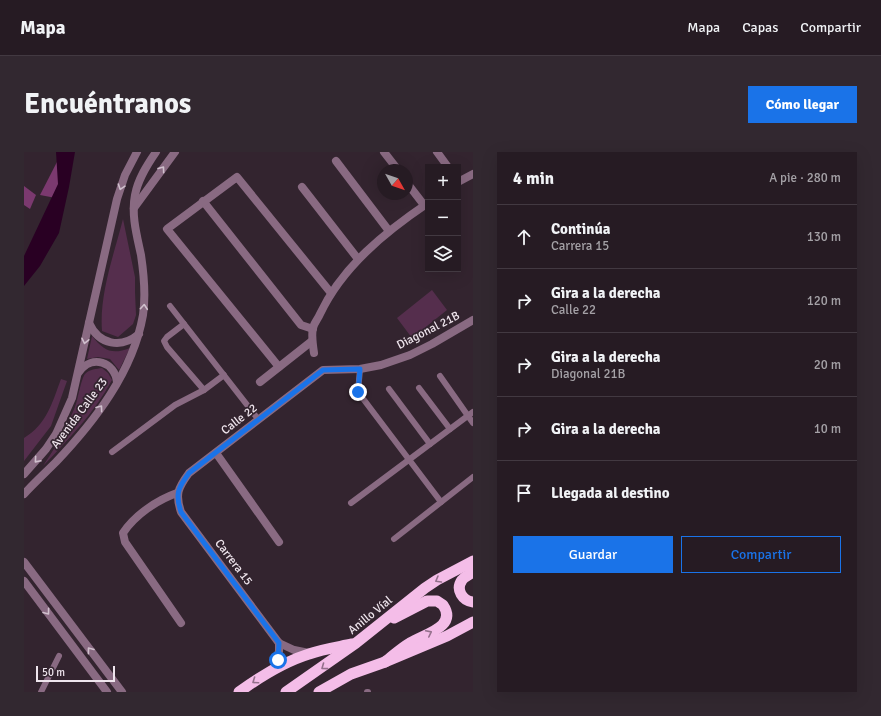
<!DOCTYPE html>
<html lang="es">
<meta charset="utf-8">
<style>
body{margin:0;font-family:Signika,sans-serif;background:#322830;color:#f1f3f6}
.controls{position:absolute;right:12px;top:12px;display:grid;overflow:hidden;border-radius:0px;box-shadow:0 4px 16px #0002}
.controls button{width:36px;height:36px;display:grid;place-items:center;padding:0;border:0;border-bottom:1px solid #423941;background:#261b23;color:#f1f3f6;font:20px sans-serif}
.compass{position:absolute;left:353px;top:12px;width:36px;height:36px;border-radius:50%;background:#261b23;box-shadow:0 4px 16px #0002;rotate:130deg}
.scale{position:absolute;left:12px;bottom:10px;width:79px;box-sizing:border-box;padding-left:4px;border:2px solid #efe5ed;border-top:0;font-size:11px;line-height:14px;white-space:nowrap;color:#efe5ed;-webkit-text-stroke:3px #33242f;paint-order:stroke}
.stop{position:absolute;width:12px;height:12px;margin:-9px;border:3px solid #1a73e8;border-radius:50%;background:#fff}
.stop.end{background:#1a73e8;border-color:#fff;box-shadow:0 1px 4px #0008}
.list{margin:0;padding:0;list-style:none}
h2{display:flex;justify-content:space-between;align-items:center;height:52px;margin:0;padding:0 16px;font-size:17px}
h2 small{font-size:13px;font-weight:400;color:#a4a1a6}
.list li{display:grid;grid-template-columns:26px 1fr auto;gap:12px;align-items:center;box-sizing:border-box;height:64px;padding:0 16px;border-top:1px solid #423941}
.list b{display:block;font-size:15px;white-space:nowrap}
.list p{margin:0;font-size:13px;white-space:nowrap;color:#a4a1a6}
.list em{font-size:13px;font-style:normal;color:#a4a1a6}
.actions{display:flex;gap:8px;padding:12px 16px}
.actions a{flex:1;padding:9px 0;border:1px solid #1a73e8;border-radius:0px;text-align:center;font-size:14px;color:#1a73e8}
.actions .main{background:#1a73e8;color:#fff}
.icon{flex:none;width:22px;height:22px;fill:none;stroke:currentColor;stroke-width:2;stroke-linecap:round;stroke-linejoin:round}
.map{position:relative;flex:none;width:449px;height:540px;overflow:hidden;border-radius:0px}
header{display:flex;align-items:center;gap:24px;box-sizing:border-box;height:56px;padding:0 20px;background:#261b23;border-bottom:1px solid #423941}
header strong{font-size:19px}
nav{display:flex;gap:22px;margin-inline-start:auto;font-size:14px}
.intro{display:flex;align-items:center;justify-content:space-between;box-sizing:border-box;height:96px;padding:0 24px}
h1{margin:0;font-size:28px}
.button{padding:10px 18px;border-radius:0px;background:#1a73e8;color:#fff;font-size:14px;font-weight:700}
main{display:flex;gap:24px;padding:0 24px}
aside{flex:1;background:#261b23;border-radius:0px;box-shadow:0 4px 16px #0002}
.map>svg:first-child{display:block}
.green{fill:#552e4d}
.forest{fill:#7b396f}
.water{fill:#290023}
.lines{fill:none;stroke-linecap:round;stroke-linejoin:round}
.service{stroke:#896a82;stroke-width:6}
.minor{stroke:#896a82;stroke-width:8}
.tertiary{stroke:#896a82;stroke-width:8}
.trunk{stroke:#f4bde8;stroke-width:11}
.oneway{stroke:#d0c0cd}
.oneway2{stroke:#94708c}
.route{stroke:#1a73e8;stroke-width:5}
.labels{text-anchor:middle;stroke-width:3.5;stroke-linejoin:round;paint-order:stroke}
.street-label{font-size:12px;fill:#efe5ed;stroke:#33242f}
</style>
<header>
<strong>Mapa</strong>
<nav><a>Mapa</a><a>Capas</a><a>Compartir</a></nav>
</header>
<div class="intro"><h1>Encuéntranos</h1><a class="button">Cómo llegar</a></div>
<main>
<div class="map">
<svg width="449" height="540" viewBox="0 0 449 540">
<rect width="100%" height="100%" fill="#33242f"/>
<g class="green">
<path d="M99,67l12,58v15l1,23 -3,9 -15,13 -16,-6c-3,-36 12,-77 21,-112z"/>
<polygon points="408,138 423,158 388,186 373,166"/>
<path d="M68,184c12,15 20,19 38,12l-11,22 -9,-11 -12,-2 -11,2z"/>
<path d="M78,216l6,5 4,7c-17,32 -44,60 -69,86 13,-19 23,-38 32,-59 3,-8 6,-28 10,-33 5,-5 11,-5 17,-6z"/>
<path d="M37,227l6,2 -16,45 -27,35v-23c23,-14 28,-35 37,-59z"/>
</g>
<g class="forest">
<polygon points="34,8 37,47 16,43"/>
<polygon points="0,34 12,43 6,57 0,53"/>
</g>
<polygon class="water" points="32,0 51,0 45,35 35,81 16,114 0,134 0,104 34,32"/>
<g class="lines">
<g class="service">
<polyline points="146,154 234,267"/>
<polyline points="160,172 143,185 140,189 143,195 180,238"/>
<polyline points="336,217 334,240 417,350"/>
<polyline points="416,224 449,271"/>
<polyline points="395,236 426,277"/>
<polyline points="365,237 406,292"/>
<polyline points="88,300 151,253 180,238 200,223"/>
<polyline points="327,351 449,260"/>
<polyline points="370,387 449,325"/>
<polyline points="17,540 35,504"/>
<polyline points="343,540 344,540"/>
</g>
<g class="minor">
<polyline points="360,0 374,18"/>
<polyline points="413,0 424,15"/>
<polyline points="312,9 365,79"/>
<polyline points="434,30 449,22"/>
<polyline points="383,31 400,53"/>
<polyline points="278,35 334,107"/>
<polyline points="179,49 277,173 289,177"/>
<polyline points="110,56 151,0"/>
<path d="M290,201c-1,-8 -3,-17 -1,-25 1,-5 5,-9 7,-14 22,-47 65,-82 108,-111"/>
<polyline points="255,215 143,77 213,25 307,141"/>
<polyline points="236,230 288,189"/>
<polyline points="192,301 255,390"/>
<path d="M153,341c-20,7 -42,22 -54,40l2,9 56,81"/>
<path d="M285,501l-15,-3 -15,-7 -98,-131c-6,-18 -3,-24 8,-39l134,-103 37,-1 21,-4 29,-10 22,-11 41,-24"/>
<polyline points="248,518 251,516 255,499 255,491"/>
</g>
<g class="tertiary">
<path d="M65,171c10,22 32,26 50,11"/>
<path d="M55,220c13,-18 36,-10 38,10"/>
<polyline points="0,322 22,297 32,282 48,246 93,47 101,23 113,0"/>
<path d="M0,342c10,-11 21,-21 32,-32 38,-40 77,-90 87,-147 3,-20 1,-40 -2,-60 -4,-19 -10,-40 -6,-60 3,-16 12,-30 21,-43"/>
<polyline points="0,410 98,540"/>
<polyline points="0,429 83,540"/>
</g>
<g class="trunk">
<path d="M449,420c-4,3 -8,4 -11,8 -7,10 1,21 11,22"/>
<path d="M361,510c8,-6 16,-14 25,-19 14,-9 48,-16 33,-38l-6,-4h-10l-33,17"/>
<path d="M215,540c22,-16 44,-30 70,-38 14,-5 29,-7 43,-10"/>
<polyline points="262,540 332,491 401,436 413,428 449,409"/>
<polyline points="295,540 327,522 361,510 423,484 449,470"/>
</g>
</g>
<defs><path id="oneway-chevron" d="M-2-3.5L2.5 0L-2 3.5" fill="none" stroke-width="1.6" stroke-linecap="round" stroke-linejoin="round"/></defs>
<g class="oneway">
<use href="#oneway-chevron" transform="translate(138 17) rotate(-54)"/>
<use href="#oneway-chevron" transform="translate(97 35) rotate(108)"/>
<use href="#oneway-chevron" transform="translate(120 155) rotate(-85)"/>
<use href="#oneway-chevron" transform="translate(61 189) rotate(102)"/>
<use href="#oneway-chevron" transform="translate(76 256) rotate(-54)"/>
<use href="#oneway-chevron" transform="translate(13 308) rotate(131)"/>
<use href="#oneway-chevron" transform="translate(23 460) rotate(53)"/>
<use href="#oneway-chevron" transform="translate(66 498) rotate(-127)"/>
</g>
<g class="oneway2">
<use href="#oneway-chevron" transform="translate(414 428) rotate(150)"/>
<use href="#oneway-chevron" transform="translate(405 481) rotate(-27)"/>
<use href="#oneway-chevron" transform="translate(300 515) rotate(144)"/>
<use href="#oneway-chevron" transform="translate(231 529) rotate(145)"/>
</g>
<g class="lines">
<path class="route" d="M254,508l1,-17 -98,-131c-6,-18 -3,-24 8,-39l134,-103 37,-1 -2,23"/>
</g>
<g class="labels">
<g class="street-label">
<text transform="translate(404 178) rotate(-27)" y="4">Diagonal 21B</text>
<text transform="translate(55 261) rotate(-53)" y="4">Avenida Calle 23</text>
<text transform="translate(215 267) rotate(-38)" y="4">Calle 22</text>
<text transform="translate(210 410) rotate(53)" y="4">Carrera 15</text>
<text transform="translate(346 463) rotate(-39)" y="4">Anillo Víal</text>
</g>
</g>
</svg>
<div class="controls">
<button>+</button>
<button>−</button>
<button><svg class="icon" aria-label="layers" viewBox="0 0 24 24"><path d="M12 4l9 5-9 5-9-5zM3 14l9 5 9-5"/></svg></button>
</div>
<svg class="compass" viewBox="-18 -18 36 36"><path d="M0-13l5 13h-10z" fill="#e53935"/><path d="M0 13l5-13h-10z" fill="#a4a1a6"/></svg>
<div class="scale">50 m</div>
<div class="stop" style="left:254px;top:508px"></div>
<div class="stop end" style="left:334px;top:240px"></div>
</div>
<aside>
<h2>4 min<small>A pie · 280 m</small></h2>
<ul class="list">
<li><svg class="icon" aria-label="ahead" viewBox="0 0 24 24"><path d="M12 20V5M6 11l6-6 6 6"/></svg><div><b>Continúa</b><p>Carrera 15</p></div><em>130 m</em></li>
<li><svg class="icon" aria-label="right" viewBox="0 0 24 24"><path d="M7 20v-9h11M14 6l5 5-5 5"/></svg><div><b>Gira a la derecha</b><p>Calle 22</p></div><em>120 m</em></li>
<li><svg class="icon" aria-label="right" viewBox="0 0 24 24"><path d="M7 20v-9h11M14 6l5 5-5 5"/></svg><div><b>Gira a la derecha</b><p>Diagonal 21B</p></div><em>20 m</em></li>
<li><svg class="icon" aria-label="right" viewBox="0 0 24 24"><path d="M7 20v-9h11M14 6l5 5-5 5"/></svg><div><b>Gira a la derecha</b></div><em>10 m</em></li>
<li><svg class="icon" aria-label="arrive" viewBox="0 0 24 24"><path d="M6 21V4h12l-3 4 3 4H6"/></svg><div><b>Llegada al destino</b></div></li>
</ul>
<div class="actions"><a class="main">Guardar</a><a>Compartir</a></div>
</aside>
</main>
